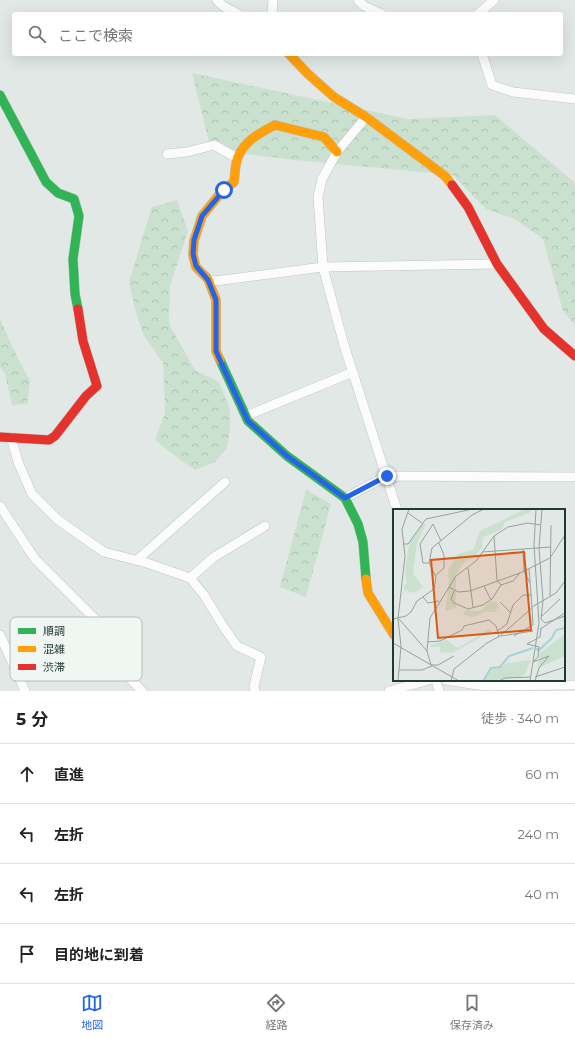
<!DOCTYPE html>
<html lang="ja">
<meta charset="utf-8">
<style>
body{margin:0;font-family:Montserrat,"Noto Sans JP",sans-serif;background:#f6f6f6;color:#222}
.stop{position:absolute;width:12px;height:12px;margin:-9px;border:3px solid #2563eb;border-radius:50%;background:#fff}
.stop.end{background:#2563eb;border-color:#fff;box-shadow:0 1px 4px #0008}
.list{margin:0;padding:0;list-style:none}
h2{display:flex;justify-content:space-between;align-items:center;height:52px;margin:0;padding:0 16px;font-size:17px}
h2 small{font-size:13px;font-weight:400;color:#767676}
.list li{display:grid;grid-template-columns:26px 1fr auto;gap:12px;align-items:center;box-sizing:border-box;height:60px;padding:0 16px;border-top:1px solid #e0e0e0}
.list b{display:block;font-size:15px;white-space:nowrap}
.list em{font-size:13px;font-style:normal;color:#767676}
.icon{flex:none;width:22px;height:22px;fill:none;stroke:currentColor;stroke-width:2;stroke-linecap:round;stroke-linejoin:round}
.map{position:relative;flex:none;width:575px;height:691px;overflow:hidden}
.search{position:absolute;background:#fff;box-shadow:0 4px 16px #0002;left:12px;right:12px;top:12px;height:44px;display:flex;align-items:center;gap:10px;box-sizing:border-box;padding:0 14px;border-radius:4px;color:#767676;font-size:15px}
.sheet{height:292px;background:#fff}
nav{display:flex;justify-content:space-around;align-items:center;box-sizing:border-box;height:56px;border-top:1px solid #e0e0e0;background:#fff;font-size:11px;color:#767676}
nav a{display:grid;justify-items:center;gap:2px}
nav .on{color:#2563eb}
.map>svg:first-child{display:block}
.forest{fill:url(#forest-crowns)}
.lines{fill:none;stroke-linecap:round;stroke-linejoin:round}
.street-casing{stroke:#bfc5c2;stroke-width:10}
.fast-casing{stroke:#bec5c2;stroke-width:10}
.slow-casing{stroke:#bec5c2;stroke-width:10}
.jam-casing{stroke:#bec5c2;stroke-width:10}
.street{stroke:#fbfcfb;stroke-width:9}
.fast{stroke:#30b455;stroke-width:9}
.slow{stroke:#ff9f0a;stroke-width:9}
.jam{stroke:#e5322d;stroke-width:9}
.route{stroke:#2563eb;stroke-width:5}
.inset-river{fill:none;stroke:#a4d2d5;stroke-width:2}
.inset-road{fill:none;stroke:#95a29d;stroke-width:1}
.view{fill:#de570e;fill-opacity:0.15;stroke:#de570e;stroke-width:2}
.inset-edge{fill:none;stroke:#213a31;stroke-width:2}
.key{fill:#f0f7f3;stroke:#b2beb9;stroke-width:1}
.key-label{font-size:11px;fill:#213a31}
</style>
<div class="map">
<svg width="575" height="691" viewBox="0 0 575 691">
<defs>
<pattern id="forest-crowns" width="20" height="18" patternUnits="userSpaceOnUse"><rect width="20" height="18" fill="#cbe1d0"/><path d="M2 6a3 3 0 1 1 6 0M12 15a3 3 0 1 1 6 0" fill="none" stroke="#aec2b3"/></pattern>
</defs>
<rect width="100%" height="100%" fill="#e2e8e5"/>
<g class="forest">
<polygon points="192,73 408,119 495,115 575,183 575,325 563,311 543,239 515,219 486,209 453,175 295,160 211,150"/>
<polygon points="177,200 188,231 170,286 169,324 195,370 219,382 230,409 230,429 227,448 215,462 195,470 178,458 155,440 165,413 163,363 143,334 135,309 129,282 152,207"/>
<polygon points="0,319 19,361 30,381 27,404 12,405 5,374 0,367"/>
<polygon points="306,490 331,504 306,597 280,587"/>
</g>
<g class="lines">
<defs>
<g id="street">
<polyline points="217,0 223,6 238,14"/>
<polyline points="358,0 364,6 382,14"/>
<polyline points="272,14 273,0"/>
<polyline points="478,14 494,0"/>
<polyline points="482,54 492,85 513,92 575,99"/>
<polyline points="366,117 337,152 322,179 318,197 323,267 344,345 397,510"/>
<polyline points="167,154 187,152 214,145 237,158"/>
<polyline points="208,279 215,281 323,267 497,264"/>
<polyline points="246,416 353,372"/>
<polyline points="11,437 18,462 32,494 58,520 104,552 147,563 190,578 204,595 223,626 237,646 261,657 254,686 255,691"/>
<polyline points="345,498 387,476 575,477"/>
<polyline points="0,506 35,559 98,622 118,666 142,691"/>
<polyline points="137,560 225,482"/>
<polyline points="190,578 214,557 265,526"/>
<polyline points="0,635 25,691"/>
<polyline points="436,680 439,691"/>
<polyline points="446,680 484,686 575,685"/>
<polyline points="389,691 429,680"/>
</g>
<g id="fast">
<polyline points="0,95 46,182 58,193 74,199 79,216 73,259 75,294 78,309"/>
<polyline points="220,360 248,421 287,456 345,498 358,524 363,542 366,579"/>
</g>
<g id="slow">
<polyline points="289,54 308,74 334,97 366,117 445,176 452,185"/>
<path d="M220,360l-4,-9v-51l-8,-21 -12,-12 -3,-12 1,-14 8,-25 22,-27 10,-7c1,-8 1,-18 4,-25 7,-17 22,-24 37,-32l49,12 13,15"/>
<polyline points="366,579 368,593 394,635"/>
</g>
<g id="jam">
<polyline points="452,185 468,207 497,264 544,329 575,356"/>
<polyline points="0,437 49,440 55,436 86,396 97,386 83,341 78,309"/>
</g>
</defs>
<use href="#street" class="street-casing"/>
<use href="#fast" class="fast-casing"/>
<use href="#slow" class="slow-casing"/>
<use href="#jam" class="jam-casing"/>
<use href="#street" class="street"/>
<use href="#fast" class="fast"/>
<use href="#slow" class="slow"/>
<use href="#jam" class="jam"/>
</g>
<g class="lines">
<polyline class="route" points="224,190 202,216 194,240 193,254 196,266 208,280 216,300 216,351 233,389 248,421 287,456 345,498 387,476"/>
</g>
<g transform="translate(393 509)">
<rect width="172" height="172" fill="#e2e8e5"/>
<path d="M132,0h6v3l-26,10 -4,8 -18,7 -1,11 -9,10 -9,4 -8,13v33l-11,3 4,-29 -1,-12 10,-16 15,-4 7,-19zM29,15h4l-9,19 -4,30 10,14 -9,6 -10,-3v-5l3,-1 -2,-13 3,-22 2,-8zM97,93h6l3,4 -4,6h-10l-11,5 -10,-2 -1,-3 4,-2 13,1zM96,120l3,2 -40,22 -12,-1v-5h-9v-2l16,-5 11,8zM172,125v22l-27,12 2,-15zM138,151l-6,14 -5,3 -36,4 8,-13h8l7,-5z" fill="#cbe1d0"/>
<path class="inset-river" d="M143,140l3,1 13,-12 4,-8 9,-2M90,172l8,-13 9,-1 9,-11 24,-8"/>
<path class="inset-road" d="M15,4l14,10M101,27l3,44 4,5M10,35h5l18,-25 47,-10M130,40l1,22 6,12M89,43l69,-5M36,54h-6l-3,-19 13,-20 8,17M75,59l5,39M43,66l8,-7v-13l-5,-12M91,77l7,14M56,78l9,5 12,-1 50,-18M61,82l-3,8 3,4 14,6 15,-4 9,-6 9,-14 12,-4 7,-8 30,-15 15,-23M157,87l1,-71M30,88l5,6 11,-2M107,93l11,11M139,98l24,-14 9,-12M149,107l18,-17M0,110l13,-3 5,-4 6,-11 17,-12 2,-12 -7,-14 3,-15 40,-33 12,-6M6,110l28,32 4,14h7l16,-9M148,110l2,-19 -4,-52 3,-39M148,110l4,4 20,-7M147,120l25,-16M104,122l10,-7 6,-19 10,-10h9M108,127l32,-5M121,127l19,-11 -1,-17M34,133l13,-1 22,-11 2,-4 25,-6 7,6 3,11M0,134l66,38M34,142l3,-33 26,-42 20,-15 18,-25 14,-9 20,-4 12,2M6,161h23l10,-4M142,168l30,-10M5,172l3,-35 -3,-27 7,-63 -3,-27 7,-20M58,172l3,-12 33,-26 13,-7 32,-28 -3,-39M106,172l6,-3 25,-1M137,172l9,-58 -5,-78 2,-36M142,172l4,-13 10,-12 -16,6 5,-5 1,-10 -12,-3 13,-7 1,-9"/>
<path class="view" d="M131,43l7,78 -93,8 -7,-78z"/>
<rect width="172" height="172" class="inset-edge"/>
</g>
<rect x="10" y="617" width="132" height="64" rx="6" class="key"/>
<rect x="18" y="628" width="18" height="6" fill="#30b455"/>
<rect x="18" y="646" width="18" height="6" fill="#ff9f0a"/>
<rect x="18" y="664" width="18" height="6" fill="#e5322d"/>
<g class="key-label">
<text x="43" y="635">順調</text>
<text x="43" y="653">混雑</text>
<text x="43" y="671">渋滞</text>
</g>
</svg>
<div class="stop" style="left:224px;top:190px"></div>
<div class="stop end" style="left:387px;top:476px"></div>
<div class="search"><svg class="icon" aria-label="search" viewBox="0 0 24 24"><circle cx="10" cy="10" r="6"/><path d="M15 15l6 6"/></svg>ここで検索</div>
</div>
<section class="sheet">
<h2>5 分<small>徒歩 · 340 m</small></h2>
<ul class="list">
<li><svg class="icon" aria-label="ahead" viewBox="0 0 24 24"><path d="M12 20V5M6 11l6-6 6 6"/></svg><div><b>直進</b></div><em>60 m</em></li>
<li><svg class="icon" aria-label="left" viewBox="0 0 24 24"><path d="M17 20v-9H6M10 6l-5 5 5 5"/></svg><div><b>左折</b></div><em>240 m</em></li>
<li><svg class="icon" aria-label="left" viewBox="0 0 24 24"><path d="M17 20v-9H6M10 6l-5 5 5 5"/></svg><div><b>左折</b></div><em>40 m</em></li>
<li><svg class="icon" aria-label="arrive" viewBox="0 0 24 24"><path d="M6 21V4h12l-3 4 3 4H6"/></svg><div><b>目的地に到着</b></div></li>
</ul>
</section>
<nav>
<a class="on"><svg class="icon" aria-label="map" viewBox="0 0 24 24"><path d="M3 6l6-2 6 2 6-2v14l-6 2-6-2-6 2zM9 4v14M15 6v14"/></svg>地図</a>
<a><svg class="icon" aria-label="directions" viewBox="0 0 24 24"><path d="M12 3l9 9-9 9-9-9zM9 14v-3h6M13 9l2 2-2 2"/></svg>経路</a>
<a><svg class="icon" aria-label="saved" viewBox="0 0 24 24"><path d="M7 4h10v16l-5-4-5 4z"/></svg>保存済み</a>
</nav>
